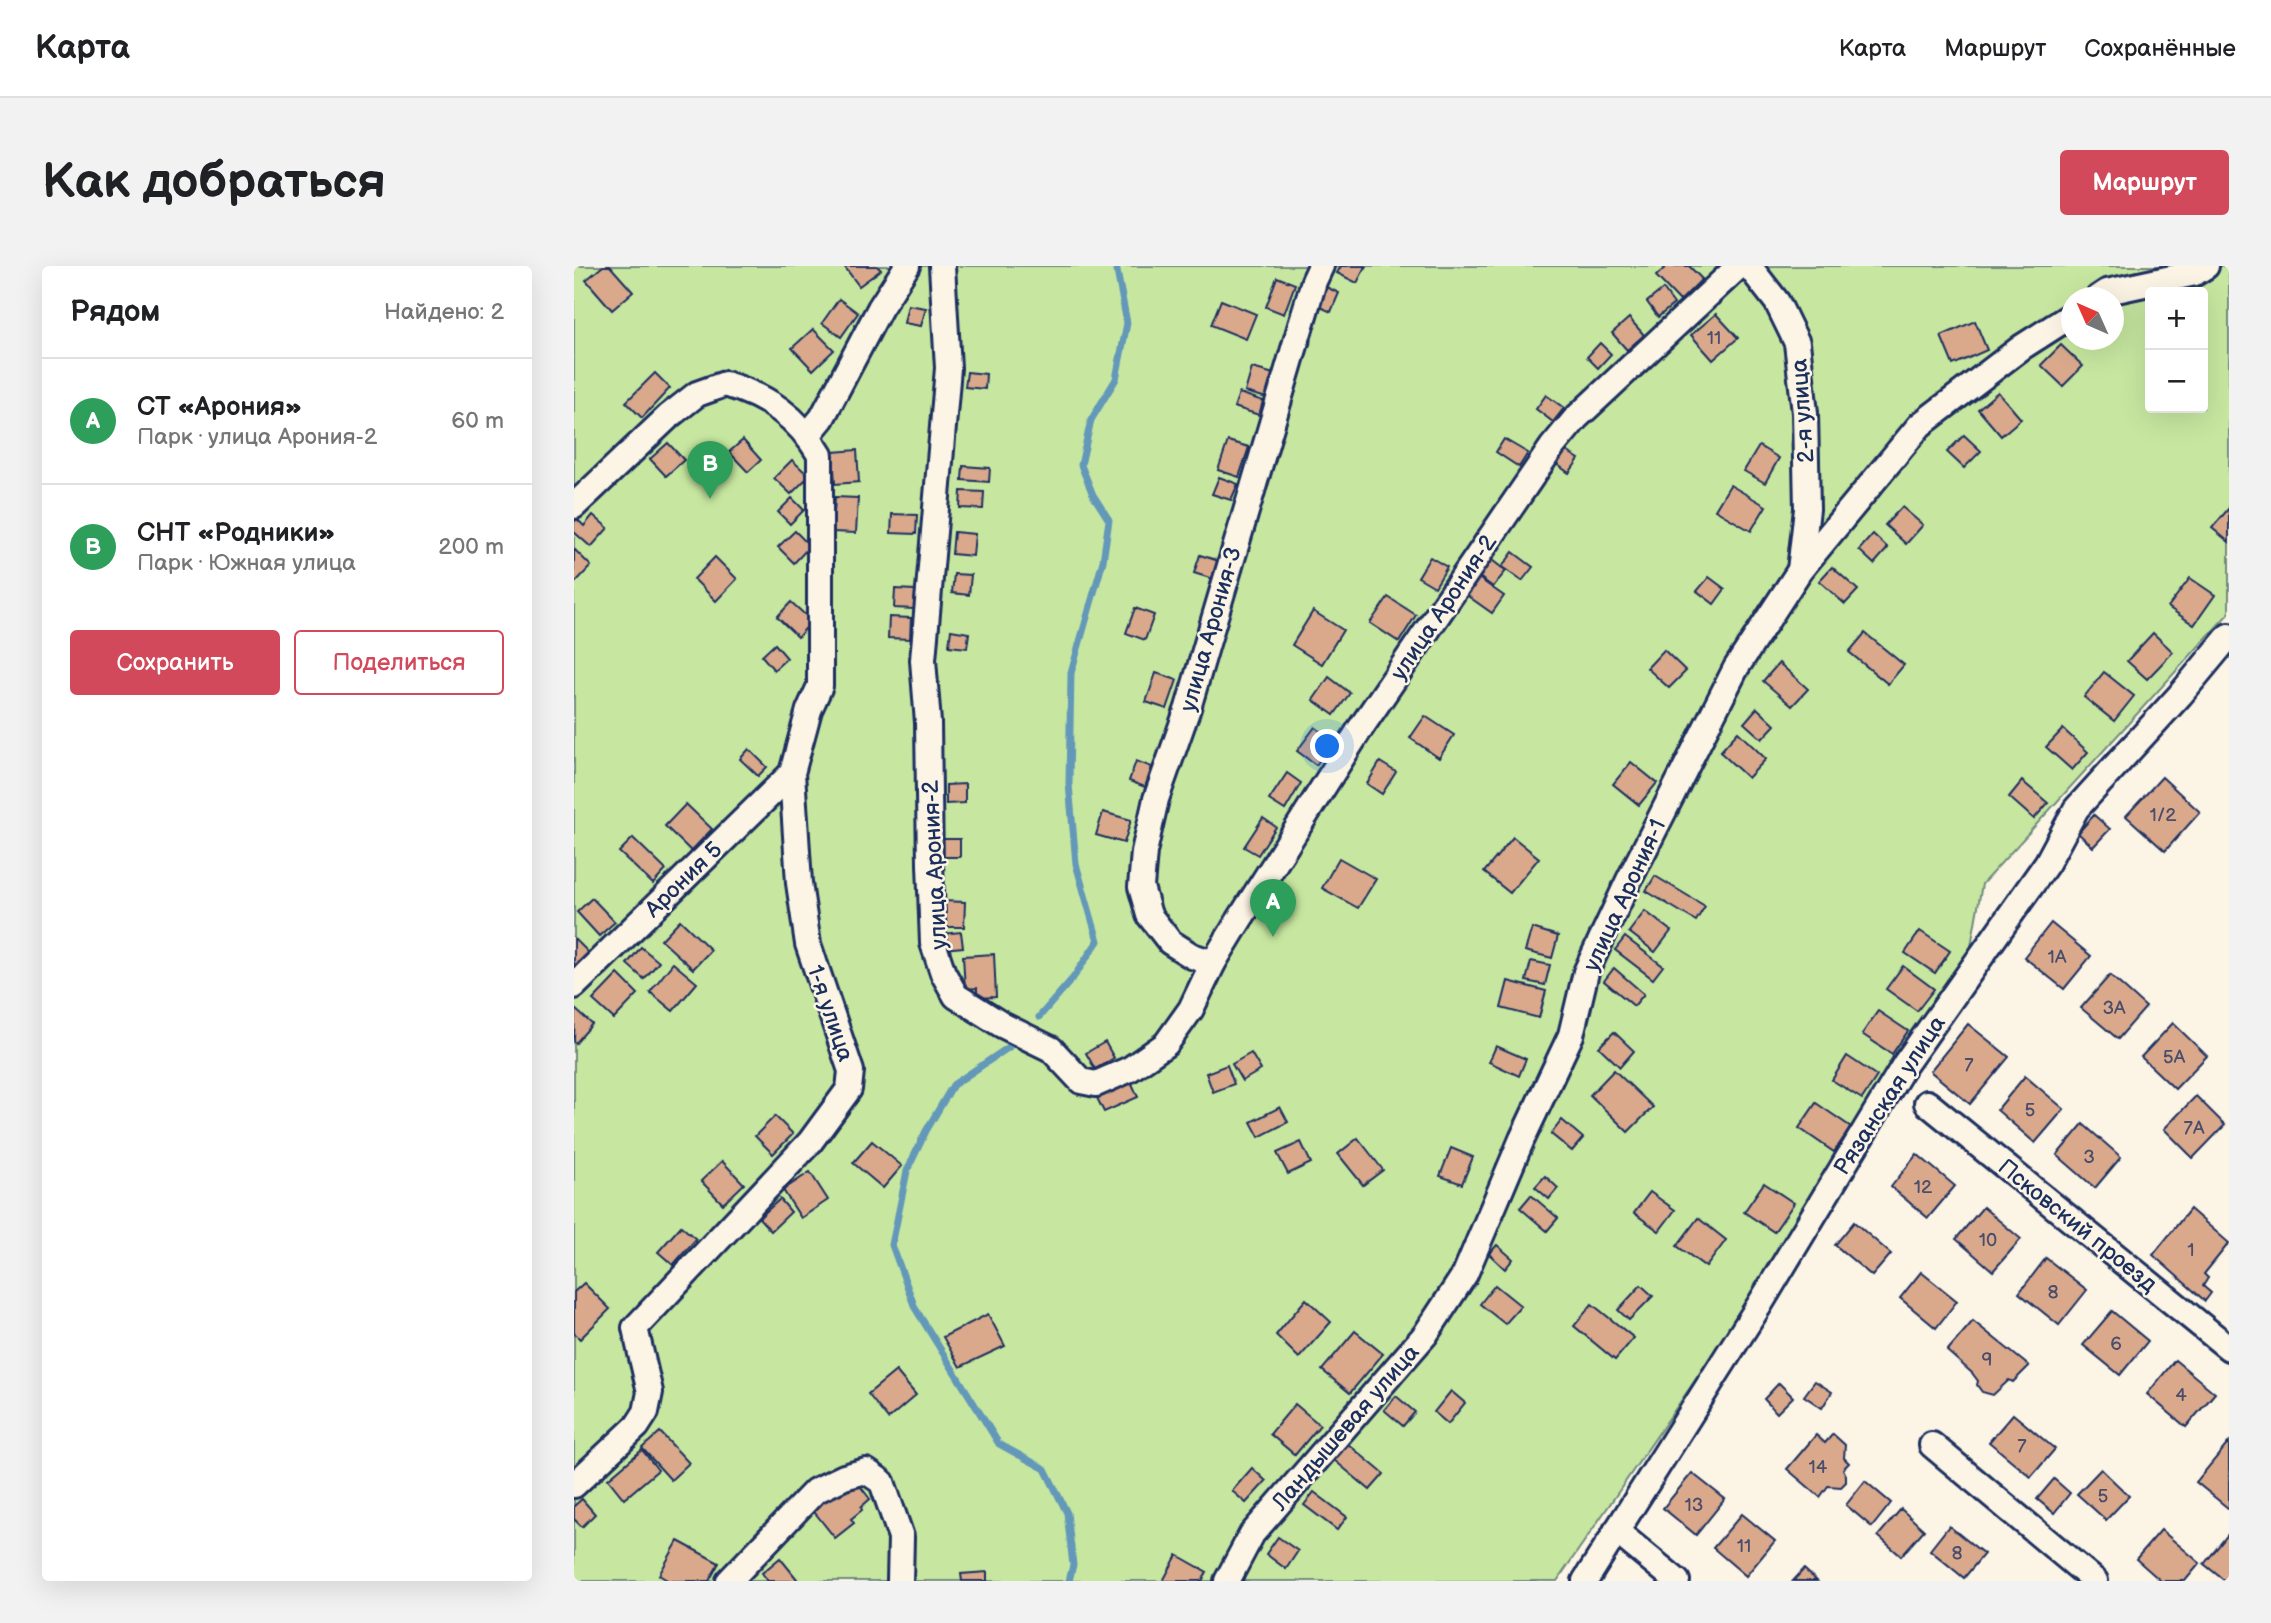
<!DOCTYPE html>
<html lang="ru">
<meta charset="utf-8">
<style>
body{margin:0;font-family:"Balsamiq Sans",sans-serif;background:#f2f2f2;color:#202124}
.controls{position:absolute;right:21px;top:21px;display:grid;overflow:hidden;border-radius:7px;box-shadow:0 7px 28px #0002}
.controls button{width:63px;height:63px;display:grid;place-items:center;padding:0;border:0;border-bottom:2px solid #e0e0e0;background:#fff;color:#202124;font:35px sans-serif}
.compass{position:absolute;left:1487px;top:21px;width:63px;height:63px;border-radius:50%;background:#fff;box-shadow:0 7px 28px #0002;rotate:315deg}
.you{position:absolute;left:754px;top:481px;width:24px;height:24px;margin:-18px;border:5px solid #fff;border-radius:50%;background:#1a73e8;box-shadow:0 0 0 10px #1a73e833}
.badge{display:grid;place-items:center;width:46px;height:46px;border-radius:50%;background:#d1495b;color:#fff;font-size:23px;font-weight:700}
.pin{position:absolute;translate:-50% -58px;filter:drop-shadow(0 2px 4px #0008)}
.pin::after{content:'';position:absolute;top:37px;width:24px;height:21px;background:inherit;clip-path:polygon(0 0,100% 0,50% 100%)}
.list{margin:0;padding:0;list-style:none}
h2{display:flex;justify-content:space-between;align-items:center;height:91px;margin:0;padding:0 28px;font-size:30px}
h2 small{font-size:23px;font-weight:400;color:#757577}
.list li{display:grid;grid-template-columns:46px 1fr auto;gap:21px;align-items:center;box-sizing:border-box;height:126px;padding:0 28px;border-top:2px solid #e0e0e0}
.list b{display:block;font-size:26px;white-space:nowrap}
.list p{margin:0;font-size:23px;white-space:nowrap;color:#757577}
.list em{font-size:23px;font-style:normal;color:#757577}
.actions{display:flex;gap:14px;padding:21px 28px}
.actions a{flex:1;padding:16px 0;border:2px solid #d1495b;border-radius:7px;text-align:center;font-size:24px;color:#d1495b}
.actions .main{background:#d1495b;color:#fff}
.map{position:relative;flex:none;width:1655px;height:1315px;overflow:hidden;border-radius:7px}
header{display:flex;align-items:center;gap:42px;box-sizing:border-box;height:98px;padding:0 35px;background:#fff;border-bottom:2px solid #e0e0e0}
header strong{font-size:33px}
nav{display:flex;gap:38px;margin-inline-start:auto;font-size:24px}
.intro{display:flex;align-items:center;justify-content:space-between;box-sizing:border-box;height:168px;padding:0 42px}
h1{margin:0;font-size:49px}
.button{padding:18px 32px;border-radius:7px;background:#d1495b;color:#fff;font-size:24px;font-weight:700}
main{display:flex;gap:42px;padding:0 42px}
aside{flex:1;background:#fff;border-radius:7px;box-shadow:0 7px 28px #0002}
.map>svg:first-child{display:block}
.green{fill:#c7e7a0;stroke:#718b7f;stroke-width:2;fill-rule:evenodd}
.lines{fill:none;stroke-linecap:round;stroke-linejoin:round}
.stream{stroke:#6498b9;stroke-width:7}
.building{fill:#daa98c;stroke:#1b2f5e;stroke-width:2}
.minor-casing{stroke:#1b2f5e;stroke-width:30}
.minor{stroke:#fcf5e5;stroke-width:24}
.labels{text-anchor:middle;stroke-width:5;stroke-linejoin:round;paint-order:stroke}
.number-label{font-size:19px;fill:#4b4e6a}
.street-label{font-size:23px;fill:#1b2f5e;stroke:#fcf5e5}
</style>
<header>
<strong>Карта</strong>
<nav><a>Карта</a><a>Маршрут</a><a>Сохранённые</a></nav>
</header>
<div class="intro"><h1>Как добраться</h1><a class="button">Маршрут</a></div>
<main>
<aside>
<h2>Рядом<small>Найдено: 2</small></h2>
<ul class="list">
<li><span class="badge" style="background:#2e9e5b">A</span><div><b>СТ «Арония»</b><p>Парк · улица Арония-2</p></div><em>60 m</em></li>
<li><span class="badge" style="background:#2e9e5b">B</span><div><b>СНТ «Родники»</b><p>Парк · Южная улица</p></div><em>200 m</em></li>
</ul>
<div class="actions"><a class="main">Сохранить</a><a>Поделиться</a></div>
</aside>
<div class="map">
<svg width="1655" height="1315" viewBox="0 0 1655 1315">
<rect width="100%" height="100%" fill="#fcf5e5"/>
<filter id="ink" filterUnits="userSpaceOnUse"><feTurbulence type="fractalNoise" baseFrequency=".0143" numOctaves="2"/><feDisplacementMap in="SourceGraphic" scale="14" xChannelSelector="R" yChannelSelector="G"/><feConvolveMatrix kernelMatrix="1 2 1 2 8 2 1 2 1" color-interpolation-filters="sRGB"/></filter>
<g filter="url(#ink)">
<path class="green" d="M0,0h1655v347l-247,271 -19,107 -406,590h-983zM1576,26h53v116h-53zM1498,32h42v42h-42z"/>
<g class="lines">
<g class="stream">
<polyline points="465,751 499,712 524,675 502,598 495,518 497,407 529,295 535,254 519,229 507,199 517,154 542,113 553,57 542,0"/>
<polyline points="435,781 379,819 352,865 333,905 318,979 341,1042 425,1178 471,1203 493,1247 499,1299 495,1315"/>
</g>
</g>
<g class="building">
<polygon points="29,0 36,0 59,26 38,44 12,14"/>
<polygon points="270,0 303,0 307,4 285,20"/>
<polygon points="767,0 792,0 783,17 763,7"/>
<polygon points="1093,0 1115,0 1128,13 1106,35 1082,10"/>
<polygon points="703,11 721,18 710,48 692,41"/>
<polygon points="750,20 765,27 757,46 742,39"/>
<polygon points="1089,23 1100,38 1084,51 1073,36"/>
<polygon points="265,33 284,47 267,71 248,57"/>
<polygon points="647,34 682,48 672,73 637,59"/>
<polygon points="334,39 352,42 347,60 330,57"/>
<polygon points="1142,48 1164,72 1139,94 1117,69"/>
<polygon points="1055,52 1070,69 1053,84 1038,67"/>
<polygon points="1401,55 1413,84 1379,99 1367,70"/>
<polygon points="239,63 260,84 239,104 218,82"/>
<polygon points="1026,77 1037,88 1024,102 1013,91"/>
<polygon points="1487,79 1509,100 1489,120 1467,99"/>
<polygon points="678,102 700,108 693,132 671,126"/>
<polygon points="393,106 412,108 411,123 391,121"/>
<polygon points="81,107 96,122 68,152 52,136"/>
<polygon points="1424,126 1447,153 1427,170 1404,143"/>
<polygon points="665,127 689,135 685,149 660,141"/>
<polygon points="972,129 990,142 979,156 962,143"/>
<polygon points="1390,169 1407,185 1390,202 1373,186"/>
<polygon points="930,173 954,187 945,201 922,186"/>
<polygon points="169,174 187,194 174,206 155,186"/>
<polygon points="654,175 675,181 665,211 644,204"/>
<polygon points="94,177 110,194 92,210 76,193"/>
<polygon points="1185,180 1205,192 1191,217 1170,205"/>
<polygon points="283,184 285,216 261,218 259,186"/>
<polygon points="991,184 1005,193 995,207 981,197"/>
<polygon points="218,194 235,210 217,228 200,212"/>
<polygon points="389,200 416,202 415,216 388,214"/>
<polygon points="645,211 664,218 657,234 638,228"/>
<polygon points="1156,219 1192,240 1177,265 1141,244"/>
<polygon points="387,225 410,226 409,243 386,242"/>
<polygon points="261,231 284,232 282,267 259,266"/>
<polygon points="218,232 230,244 216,258 204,246"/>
<polygon points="1328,241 1349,259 1332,278 1311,259"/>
<polygon points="1655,242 1655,276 1638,262"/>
<polygon points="318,248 343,249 342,268 317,267"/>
<polygon points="19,249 34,262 17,281 0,266 0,256 3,253 10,260"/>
<polygon points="221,265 236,280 220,297 204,281"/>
<polygon points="380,266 401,268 399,290 378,288"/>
<polygon points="1299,268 1314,282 1300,298 1285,284"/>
<polygon points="0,283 17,300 0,318"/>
<polygon points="939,286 959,301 948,315 928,301"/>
<polygon points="626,289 645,295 639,313 620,307"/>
<polygon points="141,291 163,313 142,335 120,313"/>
<polygon points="856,291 873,301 861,321 844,311"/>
<polygon points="914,291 932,305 919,321 901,308"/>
<polygon points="1258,301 1284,324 1271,338 1245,315"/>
<polygon points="380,308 397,309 395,329 378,327"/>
<polygon points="903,311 930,330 918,347 891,328"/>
<polygon points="1135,311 1151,323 1140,338 1123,325"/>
<polygon points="1616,312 1641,329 1620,359 1594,341"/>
<polygon points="321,323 341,324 340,343 320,342"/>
<polygon points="814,331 842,349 825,376 796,357"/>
<polygon points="217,336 238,355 224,371 203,351"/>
<polygon points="561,342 580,349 571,374 552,367"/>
<polygon points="739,345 769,364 748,398 718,379"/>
<polygon points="315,351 337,352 336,373 314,372"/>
<polygon points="377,364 395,367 393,382 375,380"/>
<polygon points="1291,367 1330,399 1314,418 1275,386"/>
<polygon points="1579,367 1599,386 1573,413 1553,395"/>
<polygon points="201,378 213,392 200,404 188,390"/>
<polygon points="1090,384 1112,405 1095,422 1073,402"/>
<polygon points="1205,397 1234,423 1218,440 1189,415"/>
<polygon points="1530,406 1560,430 1540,455 1510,431"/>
<polygon points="582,407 603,414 593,443 572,436"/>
<polygon points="755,411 776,427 760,449 739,434"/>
<polygon points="1183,442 1201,459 1188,473 1170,457"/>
<polygon points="851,450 880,469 865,492 836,472"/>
<polygon points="741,461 760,475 742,499 723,485"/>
<polygon points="1489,463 1514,486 1498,504 1472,481"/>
<polygon points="1164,466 1192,493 1174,512 1146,486"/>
<polygon points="175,483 193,501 184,510 166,493"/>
<polygon points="562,495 578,501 571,521 555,515"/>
<polygon points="806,496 822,506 808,528 793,518"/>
<polygon points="1057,496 1083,517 1065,539 1039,518"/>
<polygon points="713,507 727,517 711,544 695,534"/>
<polygon points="1588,511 1626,546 1591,585 1552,550"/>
<polygon points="1448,515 1474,537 1460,553 1435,531"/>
<polygon points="391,518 391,537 372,538 372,519"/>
<polygon points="112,538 138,563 117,585 91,560"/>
<polygon points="529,546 557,554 550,577 522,569"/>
<polygon points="1520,549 1536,563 1519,581 1504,567"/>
<polygon points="689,552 702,561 684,589 670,581"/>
<polygon points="939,571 965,592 936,627 910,606"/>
<polygon points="59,572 92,604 79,618 45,586"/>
<polygon points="369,573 386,573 386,591 368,591"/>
<polygon points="765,592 802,613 784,642 748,622"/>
<polygon points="1081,610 1131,640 1122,655 1072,625"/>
<polygon points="18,632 41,656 25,670 3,646"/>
<polygon points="368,635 391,636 390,661 367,661"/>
<polygon points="1071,645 1097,665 1081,686 1055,666"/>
<polygon points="106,654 137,684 119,703 87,674"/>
<polygon points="1477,657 1517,690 1490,723 1450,691"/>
<polygon points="958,662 984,670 978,692 951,685"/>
<polygon points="1346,665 1376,685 1361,707 1331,687"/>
<polygon points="387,666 389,681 369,683 367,668"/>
<polygon points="1051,671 1089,700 1079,713 1041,684"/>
<polygon points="0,672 16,688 0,704"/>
<polygon points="67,681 85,696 70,713 53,698"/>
<polygon points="420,688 422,731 403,732 403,722 391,723 389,690"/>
<polygon points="957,695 976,699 971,719 952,715"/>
<polygon points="99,697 123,717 99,745 76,726"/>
<polygon points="1329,700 1360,723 1343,745 1312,723"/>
<polygon points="1040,702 1070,728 1060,740 1030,715"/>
<polygon points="44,708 64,728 40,753 19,734"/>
<polygon points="1536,709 1572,741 1544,773 1507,742"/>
<polygon points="934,715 972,725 965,752 927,742"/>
<polygon points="1,743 18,758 2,777 0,775"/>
<polygon points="1304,745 1334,765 1318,788 1288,768"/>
<polygon points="1599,757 1633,790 1601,823 1567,791"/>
<polygon points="1394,758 1435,791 1396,838 1356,805"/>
<polygon points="1040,766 1060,785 1046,801 1025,781"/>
<polygon points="531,776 540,792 521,803 512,787"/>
<polygon points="922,780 952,793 945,810 915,796"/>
<polygon points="677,787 687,804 668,815 658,798"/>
<polygon points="1273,790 1303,810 1288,833 1258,814"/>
<polygon points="653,799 660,818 639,826 632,807"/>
<polygon points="1040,804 1079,841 1054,866 1016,829"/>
<polygon points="1451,810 1490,843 1461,877 1423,844"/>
<polygon points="556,813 564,831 530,846 521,828"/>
<polygon points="1622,830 1651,859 1619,892 1590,863"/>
<polygon points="1242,837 1277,861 1260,886 1225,862"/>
<polygon points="706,841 714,856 685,871 677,856"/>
<polygon points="201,850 219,868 199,888 181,870"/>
<polygon points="988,854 1009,872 998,885 977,868"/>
<polygon points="1509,858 1547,891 1521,922 1483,889"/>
<polygon points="784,872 809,904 789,919 764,888"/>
<polygon points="298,875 328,900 309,922 279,897"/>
<polygon points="727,876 737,897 714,908 703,887"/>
<polygon points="877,882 899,891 888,918 866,910"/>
<polygon points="1343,888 1381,920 1354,952 1317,921"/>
<polygon points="148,895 170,918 149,938 127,915"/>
<polygon points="236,906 254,934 227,952 209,924"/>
<polygon points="971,910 984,922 975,933 961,921"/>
<polygon points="1190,917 1220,937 1200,966 1170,946"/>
<polygon points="1076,926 1101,944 1085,965 1060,947"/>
<polygon points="957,929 984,952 973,965 946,942"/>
<polygon points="206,933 217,946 197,965 185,952"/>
<polygon points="1409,941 1447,973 1419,1005 1382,973"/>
<polygon points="1616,943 1655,977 1630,1008 1634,1012 1629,1020 1637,1027 1631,1035 1579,989"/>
<polygon points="1124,952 1152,974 1132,1001 1103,980"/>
<polygon points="1280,956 1317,988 1298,1010 1261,979"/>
<polygon points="107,960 122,973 99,999 84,986"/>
<polygon points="923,979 939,993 931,1003 915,988"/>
<polygon points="1472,992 1513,1024 1485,1059 1445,1027"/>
<polygon points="1347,1006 1383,1035 1362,1062 1326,1032"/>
<polygon points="10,1017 36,1043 6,1073 0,1067 0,1026"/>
<polygon points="921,1019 947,1040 931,1058 906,1038"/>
<polygon points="1067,1019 1079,1030 1055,1054 1044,1044"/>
<polygon points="732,1033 757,1056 725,1092 702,1069"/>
<polygon points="1018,1038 1060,1072 1041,1094 1000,1060"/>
<polygon points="1538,1045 1574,1075 1546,1109 1509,1079"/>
<polygon points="414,1048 431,1080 386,1101 369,1071"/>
<polygon points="1399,1055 1455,1100 1439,1116 1435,1114 1419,1129 1408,1126 1403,1119 1404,1115 1398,1107 1373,1085"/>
<polygon points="781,1065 809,1088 776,1127 748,1104"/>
<polygon points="1601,1094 1641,1127 1612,1161 1573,1128"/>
<polygon points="322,1105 342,1129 314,1153 294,1128"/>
<polygon points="1241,1115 1258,1126 1248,1142 1230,1130"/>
<polygon points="1205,1117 1219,1131 1203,1147 1190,1133"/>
<polygon points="877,1125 891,1137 874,1158 860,1146"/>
<polygon points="822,1130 841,1146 829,1160 810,1144"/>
<polygon points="721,1138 746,1159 721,1189 696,1168"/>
<polygon points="1439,1148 1481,1183 1457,1211 1415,1176"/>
<polygon points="86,1166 115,1197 97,1214 68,1182"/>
<polygon points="1259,1168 1271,1179 1270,1192 1275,1197 1269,1203 1272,1209 1272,1216 1267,1221 1254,1220 1246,1231 1213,1203 1242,1169 1251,1177"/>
<polygon points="1655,1176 1655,1243 1622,1216"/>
<polygon points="774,1178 810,1208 796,1224 760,1194"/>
<polygon points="68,1184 84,1204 50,1233 34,1213"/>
<polygon points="678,1202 692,1215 672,1237 658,1225"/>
<polygon points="1527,1203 1555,1230 1532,1254 1503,1228"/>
<polygon points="1118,1207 1151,1233 1122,1269 1089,1242"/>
<polygon points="1480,1213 1496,1227 1480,1247 1463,1233"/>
<polygon points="1291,1215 1317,1237 1298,1261 1272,1239"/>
<polygon points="283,1216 296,1233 287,1241 288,1244 277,1253 280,1257 261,1272 238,1243 269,1219"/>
<polygon points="740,1226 773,1251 763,1264 730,1239"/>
<polygon points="8,1233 21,1248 8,1261 0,1253 0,1240"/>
<polygon points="1327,1243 1350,1264 1327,1290 1304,1270"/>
<polygon points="1168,1248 1201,1275 1172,1310 1139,1282"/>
<polygon points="1375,1260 1410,1288 1390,1312 1356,1284"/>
<polygon points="1587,1264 1626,1297 1611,1315 1587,1315 1562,1293"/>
<polygon points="1655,1267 1655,1315 1651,1315 1630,1298"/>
<polygon points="704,1271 724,1285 712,1303 692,1288"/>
<polygon points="104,1275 145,1297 135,1315 95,1315 85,1309"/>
<polygon points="603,1289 633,1306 628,1315 589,1315"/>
<polygon points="206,1292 223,1313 221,1315 194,1315 188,1307"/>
<polygon points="1230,1303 1243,1315 1219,1315"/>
<polygon points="413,1306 413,1315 388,1315 387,1308"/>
</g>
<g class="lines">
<defs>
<g id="minor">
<polyline points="368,0 374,102 349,394 354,457 356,598 359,677 369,707 382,730 428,759 477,783 507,815 522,818 556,803 592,778 617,743 639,697 664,656 786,463 978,181 1002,152 1165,0"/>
<polyline points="1175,0 1203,36 1223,77 1231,147 1233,243 1226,304"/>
<polyline points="1524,32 1533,26 1621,7 1632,0"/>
<polyline points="234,169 248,152 306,42 333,0"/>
<path d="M0,240l95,-90 28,-22 28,-10c42,12 73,33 95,71v231l-11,24 -17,63 7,110 9,61 43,127 -2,18 -39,53 -175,186 15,64 -4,20 -9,14 -63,59"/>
<polyline points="639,697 618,690 596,676 575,649 567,621 570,586 582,533 614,442 740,15 747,0"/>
<polyline points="0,720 218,507"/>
<polyline points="1353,837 1655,1082"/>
<polyline points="1358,1179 1521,1315"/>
<polyline points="1042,1265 1103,1315"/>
<polyline points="155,1315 241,1225 270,1211 292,1205 308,1216 327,1271 326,1315"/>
<polyline points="653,1315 678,1268 851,1069 891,1008 948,873 997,769 1012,706 1054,616 1162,402 1226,304 1346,159 1448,81 1498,49"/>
<polyline points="1011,1315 1186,1038 1331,798 1473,597 1502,543 1606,429 1655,370"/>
</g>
</defs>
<use href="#minor" class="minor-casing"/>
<use href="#minor" class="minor"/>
</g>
</g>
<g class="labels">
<g class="number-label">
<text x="1140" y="78">11</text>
<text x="1589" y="555">1/2</text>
<text x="1483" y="697">1А</text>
<text x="1540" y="748">3А</text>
<text x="1600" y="797">5А</text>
<text x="1395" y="805">7</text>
<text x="1456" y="850">5</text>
<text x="1620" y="868">7А</text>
<text x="1515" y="897">3</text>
<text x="1349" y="927">12</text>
<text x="1414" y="980">10</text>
<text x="1617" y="990">1</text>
<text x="1479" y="1032">8</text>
<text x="1542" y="1084">6</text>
<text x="1413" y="1100">9</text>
<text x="1607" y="1135">4</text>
<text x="1448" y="1186">7</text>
<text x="1244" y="1207">14</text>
<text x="1529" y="1236">5</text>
<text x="1120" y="1245">13</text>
<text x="1170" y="1286">11</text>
<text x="1383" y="1293">8</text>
</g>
<g class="street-label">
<text transform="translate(1228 145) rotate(-94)" y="8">2-я улица</text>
<text transform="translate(869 341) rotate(-56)" y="8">улица Арония-2</text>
<text transform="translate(636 363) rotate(-74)" y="8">улица Арония-3</text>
<text transform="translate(360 599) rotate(-93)" y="8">улица Арония-2</text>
<text transform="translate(109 613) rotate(-44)" y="8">Арония 5</text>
<text transform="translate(1050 629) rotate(-65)" y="8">улица Арония-1</text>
<text transform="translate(257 747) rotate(71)" y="8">1-я улица</text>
<text transform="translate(1315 829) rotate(-57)" y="8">Рязанская улица</text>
<text transform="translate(1504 959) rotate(39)" y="8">Псковский проезд</text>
<text transform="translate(771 1161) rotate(-49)" y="8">Ландышевая улица</text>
</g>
</g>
</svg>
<div class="controls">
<button>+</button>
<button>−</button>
</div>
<svg class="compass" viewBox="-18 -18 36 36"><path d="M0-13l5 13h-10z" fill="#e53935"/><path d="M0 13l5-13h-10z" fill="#757577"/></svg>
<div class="you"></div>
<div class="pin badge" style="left:699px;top:671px;background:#2e9e5b">A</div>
<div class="pin badge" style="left:136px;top:233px;background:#2e9e5b">B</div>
</div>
</main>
